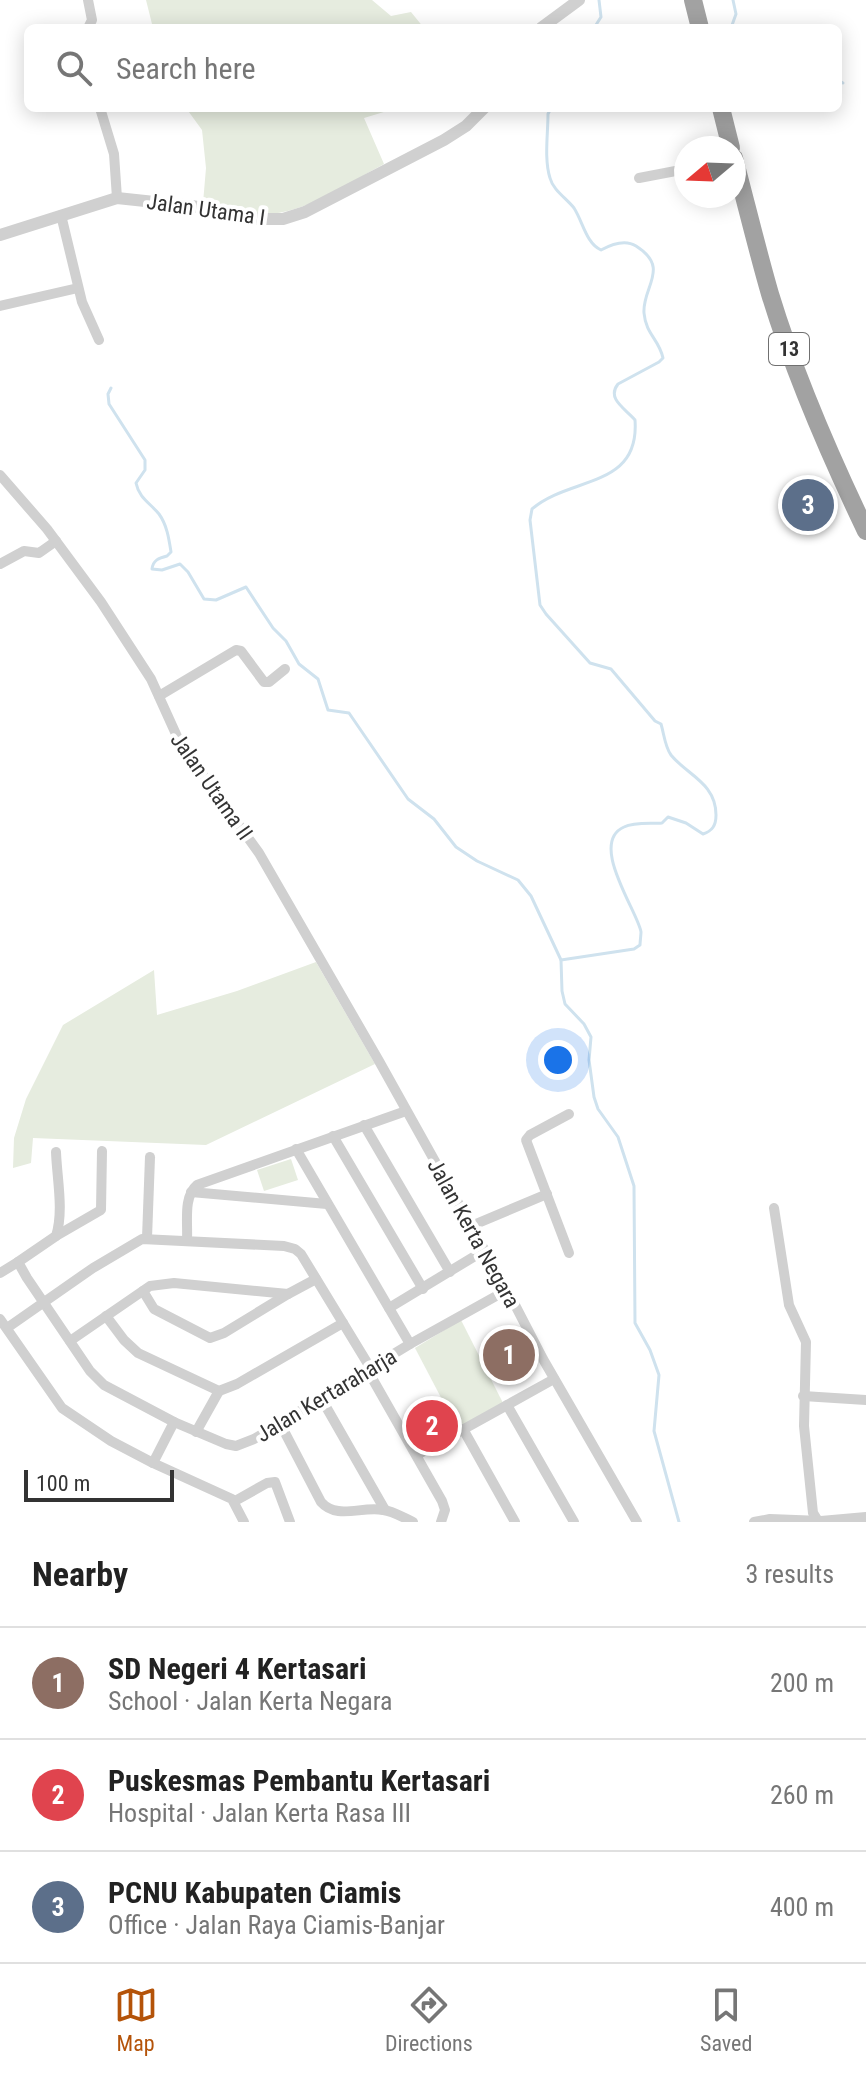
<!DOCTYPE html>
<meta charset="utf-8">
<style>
body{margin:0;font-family:"Roboto Condensed",sans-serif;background:#f2f2f2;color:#222}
.compass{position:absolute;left:674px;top:136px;width:72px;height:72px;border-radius:50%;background:#fff;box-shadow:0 4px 20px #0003;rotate:251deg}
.scale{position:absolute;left:24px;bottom:20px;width:150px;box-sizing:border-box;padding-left:8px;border:4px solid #333;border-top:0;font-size:22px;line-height:28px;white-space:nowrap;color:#333;-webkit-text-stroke:6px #fff;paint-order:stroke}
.you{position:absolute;left:558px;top:1060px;width:28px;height:28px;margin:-20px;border:6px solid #fff;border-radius:50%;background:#1a73e8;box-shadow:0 0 0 12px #1a73e833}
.badge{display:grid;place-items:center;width:52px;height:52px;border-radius:50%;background:#b45309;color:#fff;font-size:26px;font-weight:700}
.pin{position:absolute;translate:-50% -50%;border:4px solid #fff;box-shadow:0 2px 8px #0006}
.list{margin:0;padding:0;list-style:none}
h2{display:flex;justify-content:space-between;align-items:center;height:104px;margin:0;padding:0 32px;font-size:34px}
h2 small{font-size:26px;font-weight:400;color:#767676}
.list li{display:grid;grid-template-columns:52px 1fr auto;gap:24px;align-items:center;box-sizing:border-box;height:112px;padding:0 32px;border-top:2px solid #e0e0e0}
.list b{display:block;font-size:30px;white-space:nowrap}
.list p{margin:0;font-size:26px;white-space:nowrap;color:#767676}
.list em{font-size:26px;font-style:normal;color:#767676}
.icon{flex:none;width:44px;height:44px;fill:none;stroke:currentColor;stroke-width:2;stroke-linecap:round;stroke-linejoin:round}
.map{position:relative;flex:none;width:866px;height:1522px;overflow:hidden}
.search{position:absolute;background:#fff;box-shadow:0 4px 20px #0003;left:24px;right:24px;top:24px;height:88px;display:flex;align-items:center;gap:20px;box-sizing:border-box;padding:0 28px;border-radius:12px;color:#767676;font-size:30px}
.sheet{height:440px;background:#fff}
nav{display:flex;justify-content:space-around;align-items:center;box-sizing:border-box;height:112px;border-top:2px solid #e0e0e0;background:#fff;font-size:22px;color:#767676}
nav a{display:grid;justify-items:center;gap:4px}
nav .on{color:#b45309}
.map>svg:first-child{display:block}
.green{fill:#e6ecdf}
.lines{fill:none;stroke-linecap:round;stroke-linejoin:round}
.stream{stroke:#cfe2ee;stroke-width:3}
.minor{stroke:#d0d0d0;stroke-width:10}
.tertiary{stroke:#d0d0d0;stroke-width:12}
.trunk{stroke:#a2a2a2;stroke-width:18}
.labels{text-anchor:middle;stroke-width:8;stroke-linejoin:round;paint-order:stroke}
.shield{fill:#fff;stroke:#707070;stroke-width:2}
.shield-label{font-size:20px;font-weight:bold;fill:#333}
.street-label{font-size:22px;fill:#333;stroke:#fff}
</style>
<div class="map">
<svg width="866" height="1522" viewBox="0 0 866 1522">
<rect width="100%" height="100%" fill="#fff"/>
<g class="green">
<polygon points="146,0 372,0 391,16 411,12 424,28 153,28"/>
<path d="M186,108h211l-33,10 20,46c-36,19 -78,50 -120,50 -20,0 -41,-7 -61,-11l3,-35 -4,-38z"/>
<polygon points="316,962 375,1064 206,1145 33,1138 31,1163 13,1168 14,1138 26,1099 63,1025 154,970 157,1015 237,991"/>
<polygon points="291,1159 298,1180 264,1191 257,1170"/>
<polygon points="461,1320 503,1403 458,1430 415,1348"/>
<polygon points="506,1351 517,1372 496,1382 486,1363"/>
</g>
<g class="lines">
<g class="stream">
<polyline points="594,28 601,17 599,0"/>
<polyline points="731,28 736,14 733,0"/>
<polyline points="838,80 843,83"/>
<path d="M551,108l-3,6c0,20 -4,45 2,64 3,12 16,20 24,30 9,14 12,35 27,42 11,-6 24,-11 35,-4 35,22 6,41 8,67 2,22 15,26 19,45l-4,4 -41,22c-12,15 8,25 17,36 5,69 -65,56 -103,89l-2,11 10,85 6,9 44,49 21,6 44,52 6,3c3,10 4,23 10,31 16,20 45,28 45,60 0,11 -4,16 -13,19l-17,-11 -18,-6 -6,6c-11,1 -28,-1 -38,4 -36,16 14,85 17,105 0,2 -1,11 -1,13l-6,4 -73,11"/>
<path d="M111,388l-3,6 1,10 36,56v10l-9,13c3,15 14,20 23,31 8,11 10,25 12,38l-4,4c-8,2 -14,4 -15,13l10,1 18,-6 8,8 16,27 12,1 30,-13 27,41 13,13 13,23 19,15 10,31 21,3 59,86 26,20 22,28 21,14 41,19 13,16 30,64 1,31 3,13 19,20 7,13 -2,23 5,37 4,12 20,28 16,49 1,137 15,27 9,25 -5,56 25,91"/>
</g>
<g class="minor">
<polyline points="88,0 92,20 88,28"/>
<polyline points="100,108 114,154 117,198"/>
<polyline points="639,178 686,169"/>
<polyline points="61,215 82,302 99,340"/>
<polyline points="0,306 78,288"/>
<polyline points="0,475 47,529 101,602 151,679 180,743 259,853 379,1061 514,1303 543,1359 637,1522"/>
<polyline points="0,564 24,551 39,553 56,541"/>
<polyline points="159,696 236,650 241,651 264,682 269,682 285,669"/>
<polyline points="364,1125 450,1272"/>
<polyline points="333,1136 423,1289"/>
<polyline points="296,1149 410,1344"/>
<path d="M56,1152c1,27 8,59 0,84l-38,26 9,16 63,93 14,14 70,37 52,22 10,2 18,-7 156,-95 97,-54"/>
<polyline points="191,1192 327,1204"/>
<polyline points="774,1208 789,1305 806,1342 804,1426 813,1513 818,1521"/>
<polyline points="471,1226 547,1194"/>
<polyline points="56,1236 101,1210 102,1151"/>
<polyline points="147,1238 150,1157"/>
<path d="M187,1239c1,-17 -4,-42 10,-54l209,-74"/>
<polyline points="569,1253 526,1140 530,1135 569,1114"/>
<polyline points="0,1273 18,1262"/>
<polyline points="143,1291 154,1309 210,1338 224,1333 288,1294"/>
<polyline points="389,1308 485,1250"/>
<polyline points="106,1316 124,1340 138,1353 219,1391 237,1384 343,1323"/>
<polyline points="0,1319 62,1408 111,1441 153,1463 232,1499 244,1522"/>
<polyline points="7,1328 93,1268 142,1239 284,1246 295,1249 301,1254 371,1369"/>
<polyline points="70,1341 150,1286 174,1283 288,1294 316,1279"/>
<polyline points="368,1371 442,1501 445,1510 441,1522"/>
<polyline points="803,1396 866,1400"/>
<polyline points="321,1398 385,1510"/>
<polyline points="507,1405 574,1522"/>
<path d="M278,1424l5,5 38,73c16,18 40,4 62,8 10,1 21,8 30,12"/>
<polyline points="463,1429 515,1522"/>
<polyline points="196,1432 219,1391"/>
<polyline points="417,1455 554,1379"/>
<polyline points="153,1463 174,1422"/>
<polyline points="235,1501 267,1483 275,1482 290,1522"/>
<polyline points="754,1522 770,1519 821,1521 866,1517"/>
</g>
<g class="tertiary">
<polyline points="541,28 579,0"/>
<polyline points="0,235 117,198 192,206 258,219 283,219 305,212 444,140 466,126 484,108"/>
</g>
<g class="trunk">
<polyline points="693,0 700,28"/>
<polyline points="721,108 731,148"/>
<path d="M734,158c12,45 23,91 36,136 25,82 59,160 96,237"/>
</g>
</g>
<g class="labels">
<rect class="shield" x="769" y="333" width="40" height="32" rx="6"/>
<g class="shield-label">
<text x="789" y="356">13</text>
</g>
<g class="street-label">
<text transform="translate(206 209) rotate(8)" y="8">Jalan Utama I</text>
<text transform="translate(212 786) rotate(55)" y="8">Jalan Utama II</text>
<text transform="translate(474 1233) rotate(61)" y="8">Jalan Kerta Negara</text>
<text transform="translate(326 1395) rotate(-31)" y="8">Jalan Kertaraharja</text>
</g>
</g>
</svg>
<svg class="compass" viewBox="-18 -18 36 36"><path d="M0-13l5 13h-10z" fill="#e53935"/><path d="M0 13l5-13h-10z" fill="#767676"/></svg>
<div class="scale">100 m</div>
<div class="you"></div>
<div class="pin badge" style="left:509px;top:1355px;background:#8d6e63">1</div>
<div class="pin badge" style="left:432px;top:1426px;background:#e0444e">2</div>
<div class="pin badge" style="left:808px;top:505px;background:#5c6f8a">3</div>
<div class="search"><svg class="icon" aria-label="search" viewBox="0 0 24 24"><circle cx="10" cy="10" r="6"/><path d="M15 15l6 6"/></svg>Search here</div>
</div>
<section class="sheet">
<h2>Nearby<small>3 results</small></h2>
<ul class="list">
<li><span class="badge" style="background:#8d6e63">1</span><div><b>SD Negeri 4 Kertasari</b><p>School · Jalan Kerta Negara</p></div><em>200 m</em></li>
<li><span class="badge" style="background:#e0444e">2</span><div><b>Puskesmas Pembantu Kertasari</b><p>Hospital · Jalan Kerta Rasa III</p></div><em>260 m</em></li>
<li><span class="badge" style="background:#5c6f8a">3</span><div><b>PCNU Kabupaten Ciamis</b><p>Office · Jalan Raya Ciamis-Banjar</p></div><em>400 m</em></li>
</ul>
</section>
<nav>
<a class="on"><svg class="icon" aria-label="map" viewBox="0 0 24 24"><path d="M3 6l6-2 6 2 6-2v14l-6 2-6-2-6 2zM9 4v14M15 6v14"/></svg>Map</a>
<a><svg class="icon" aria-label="directions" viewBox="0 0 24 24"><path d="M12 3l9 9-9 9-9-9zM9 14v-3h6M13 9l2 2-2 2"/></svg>Directions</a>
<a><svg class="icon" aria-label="saved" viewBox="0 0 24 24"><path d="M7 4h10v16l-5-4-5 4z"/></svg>Saved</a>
</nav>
